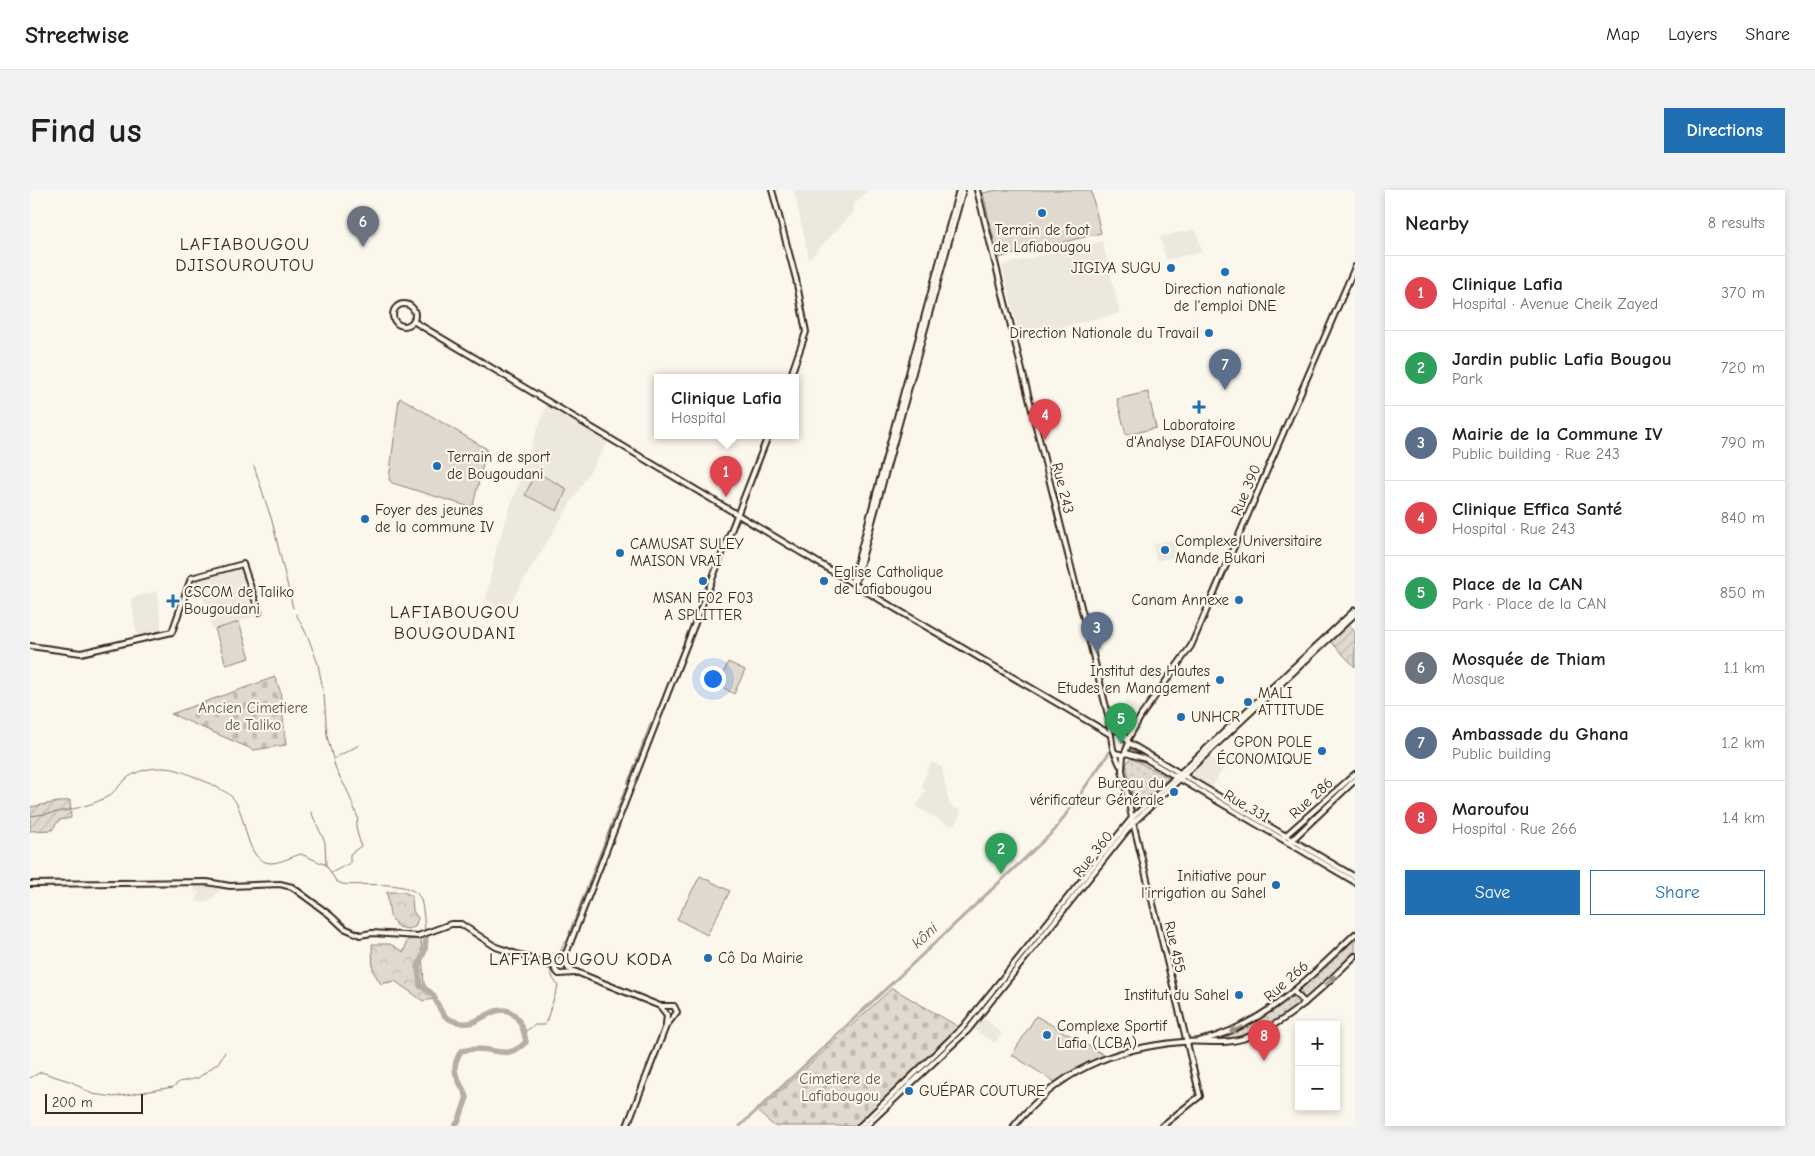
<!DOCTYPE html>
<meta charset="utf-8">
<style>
body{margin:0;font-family:"Comic Neue",sans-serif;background:#f2f2f2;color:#202124}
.controls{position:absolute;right:15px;bottom:15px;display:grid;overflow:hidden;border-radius:0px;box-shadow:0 2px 8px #0003}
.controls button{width:45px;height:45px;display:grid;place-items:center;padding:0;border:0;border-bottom:1px solid #e0e0e0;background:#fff;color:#202124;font:25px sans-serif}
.scale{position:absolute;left:15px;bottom:12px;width:98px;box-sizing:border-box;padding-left:5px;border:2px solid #3b2a1e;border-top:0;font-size:14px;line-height:18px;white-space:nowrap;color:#3b2a1e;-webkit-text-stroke:4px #fbf7ec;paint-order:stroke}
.you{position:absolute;left:682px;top:488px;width:18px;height:18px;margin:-12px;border:4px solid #fff;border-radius:50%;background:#1a73e8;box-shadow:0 0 0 8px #1a73e833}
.badge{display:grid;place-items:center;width:32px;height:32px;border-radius:50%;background:#1f6fb2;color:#fff;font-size:16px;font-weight:700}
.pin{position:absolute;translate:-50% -41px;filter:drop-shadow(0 1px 2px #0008)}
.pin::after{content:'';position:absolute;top:26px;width:18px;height:15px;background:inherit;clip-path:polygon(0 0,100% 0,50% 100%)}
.popup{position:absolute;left:624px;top:184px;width:145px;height:65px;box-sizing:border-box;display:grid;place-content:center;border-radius:0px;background:#fff;filter:drop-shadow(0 1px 4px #0005);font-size:16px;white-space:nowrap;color:#757577}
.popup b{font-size:19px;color:#202124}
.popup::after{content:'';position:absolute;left:50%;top:100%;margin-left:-10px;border:10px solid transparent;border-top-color:#fff}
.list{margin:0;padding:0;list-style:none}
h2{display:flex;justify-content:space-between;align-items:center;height:65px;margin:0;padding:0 20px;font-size:21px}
h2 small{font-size:16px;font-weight:400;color:#757577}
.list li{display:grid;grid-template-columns:32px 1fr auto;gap:15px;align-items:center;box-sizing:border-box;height:75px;padding:0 20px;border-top:1px solid #e0e0e0}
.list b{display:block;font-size:19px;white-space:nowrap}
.list p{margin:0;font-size:16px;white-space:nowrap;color:#757577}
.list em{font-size:16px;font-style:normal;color:#757577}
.actions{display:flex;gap:10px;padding:15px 20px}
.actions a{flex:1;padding:11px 0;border:1px solid #1f6fb2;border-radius:0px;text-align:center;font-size:18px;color:#1f6fb2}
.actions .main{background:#1f6fb2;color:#fff}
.map{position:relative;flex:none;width:1325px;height:936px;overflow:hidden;border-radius:0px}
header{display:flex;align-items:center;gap:30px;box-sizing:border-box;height:70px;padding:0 25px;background:#fff;border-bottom:1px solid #e0e0e0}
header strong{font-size:24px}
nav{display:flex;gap:28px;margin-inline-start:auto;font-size:18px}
.intro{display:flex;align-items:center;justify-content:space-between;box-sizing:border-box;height:120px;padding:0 30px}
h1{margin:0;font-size:35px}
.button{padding:12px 22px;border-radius:0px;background:#1f6fb2;color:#fff;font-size:18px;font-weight:700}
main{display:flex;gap:30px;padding:0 30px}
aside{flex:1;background:#fff;border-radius:0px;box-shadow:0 2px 8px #0003}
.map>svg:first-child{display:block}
.built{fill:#ede8dd}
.forest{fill:url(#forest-crowns);stroke:#8d8276}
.cemetery{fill:url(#cemetery-stones);stroke:#8d8276}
.park{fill:url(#park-dots);stroke:#8d8276}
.garden{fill:url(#garden-furrows);stroke:#8d8276}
.pitch{fill:#dfd9ce;stroke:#8d8276}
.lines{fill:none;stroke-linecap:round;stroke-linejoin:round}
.stream{stroke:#85796d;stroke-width:1}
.canal{stroke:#b6aea2;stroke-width:3}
.river{stroke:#b6aea2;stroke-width:5.5}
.secondary-casing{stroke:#3b2a1e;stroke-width:8}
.secondary{stroke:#fbf7ec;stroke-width:4}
.oneway{fill:#9b9085}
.poi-dot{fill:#1f6fb2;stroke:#fbf7ec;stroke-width:2}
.labels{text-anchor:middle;stroke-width:4.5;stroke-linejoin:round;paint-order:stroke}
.poi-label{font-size:15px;fill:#3b2a1e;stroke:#fbf7ec;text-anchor:start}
.street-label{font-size:15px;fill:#3b2a1e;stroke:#fbf7ec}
.park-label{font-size:15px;fill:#64564a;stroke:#fbf7ec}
.water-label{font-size:16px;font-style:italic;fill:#605246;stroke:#fbf7ec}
.quarter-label{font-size:18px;letter-spacing:1px;fill:#3b2a1e;stroke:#fbf7ec}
</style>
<header>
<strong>Streetwise</strong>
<nav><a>Map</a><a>Layers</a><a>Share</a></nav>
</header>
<div class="intro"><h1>Find us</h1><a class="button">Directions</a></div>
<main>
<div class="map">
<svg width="1325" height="936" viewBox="0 0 1325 936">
<defs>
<pattern id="forest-crowns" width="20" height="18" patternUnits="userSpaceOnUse" patternTransform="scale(1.25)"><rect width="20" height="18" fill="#dfd9ce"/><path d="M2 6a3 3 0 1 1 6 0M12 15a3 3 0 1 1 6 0" fill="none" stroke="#c0bab0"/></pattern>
<pattern id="cemetery-stones" width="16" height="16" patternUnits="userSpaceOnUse" patternTransform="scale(1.25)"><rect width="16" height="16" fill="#dfd9ce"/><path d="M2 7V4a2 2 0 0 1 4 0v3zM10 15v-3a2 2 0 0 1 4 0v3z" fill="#c0bab0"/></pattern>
<pattern id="park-dots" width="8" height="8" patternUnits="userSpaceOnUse" patternTransform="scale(1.25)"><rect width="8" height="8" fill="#dfd9ce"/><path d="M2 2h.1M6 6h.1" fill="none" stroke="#c0bab0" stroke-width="1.8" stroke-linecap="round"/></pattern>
<pattern id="garden-furrows" width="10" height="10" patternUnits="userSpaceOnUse" patternTransform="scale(1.25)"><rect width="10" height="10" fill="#dfd9ce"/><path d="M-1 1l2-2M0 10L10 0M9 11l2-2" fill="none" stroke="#c0bab0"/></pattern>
</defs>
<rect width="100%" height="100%" fill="#fbf7ec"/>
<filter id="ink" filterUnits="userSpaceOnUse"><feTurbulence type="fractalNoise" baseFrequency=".02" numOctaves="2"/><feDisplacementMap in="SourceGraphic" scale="10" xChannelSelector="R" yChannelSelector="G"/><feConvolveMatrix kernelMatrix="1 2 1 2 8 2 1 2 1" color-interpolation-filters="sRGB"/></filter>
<g filter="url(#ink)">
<g class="built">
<polygon points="764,0 838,0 822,17 825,21 779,69"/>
<polygon points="1166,39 1172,62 1136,70 1130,47"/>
<polygon points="1072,51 1090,123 990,147 972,75"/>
<polygon points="516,216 578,252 475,421 456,410 466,360 492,281"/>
<polygon points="1142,350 1148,366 1127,371 1123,354"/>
<polygon points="212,376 226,426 182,439 168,389"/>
<polygon points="127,401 132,442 107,445 101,408"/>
<polygon points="1097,510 1113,521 1100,538 1092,541 1084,535 1079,521 1093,517"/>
<polygon points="1179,567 1195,576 1182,597 1161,585"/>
<polygon points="901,572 912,577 919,614 931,621 926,634 918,635 886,617 895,601 891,597"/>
<polygon points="164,695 175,695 191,699 183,708 175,712 166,712 169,702 164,702"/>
<polygon points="951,826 972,843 965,853 941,838"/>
</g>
<g class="forest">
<polygon points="357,702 374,702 382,706 383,721 388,728 385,737 378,739 368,737 360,726"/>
<polygon points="391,748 394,793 403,809 393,811 365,791 351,794 343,781 342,754 360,754 374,762 377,750"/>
</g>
<g class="cemetery">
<polygon points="245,487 250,500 256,555 224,560 141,524"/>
<polygon points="862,798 929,837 826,936 744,936 728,922"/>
</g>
<g class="park">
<polygon points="1101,568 1139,588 1105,620 1096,574"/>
<polygon points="1325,745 1325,763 1275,808 1267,799"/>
<path d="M1259,804l11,10c-31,26 -57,35 -97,37 34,-7 61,-25 86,-47z"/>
</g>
<g class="garden">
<polygon points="1318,434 1325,442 1325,477 1300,451"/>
<polygon points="40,610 41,628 29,630 22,640 0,641 0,617"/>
</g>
<g class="pitch">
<polygon points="967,0 1061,0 1071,43 968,68 953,3"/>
<polygon points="1118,202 1126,238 1096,245 1087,209"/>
<polygon points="371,208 457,259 443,315 440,317 362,293 359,290 369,209"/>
<polygon points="506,282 537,299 527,321 495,305"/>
<polygon points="209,432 220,468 196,475 185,439"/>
<polygon points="698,472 715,480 704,504 689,495"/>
<polygon points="670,686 700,701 677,745 647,729"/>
<polygon points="1006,826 1076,866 1049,877 1025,892 982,865"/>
</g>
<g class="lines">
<g class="stream">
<polyline points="224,276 242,331 263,418"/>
<polyline points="266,424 278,447 288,474 294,505 297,546 306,580 317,600 328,628 326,638 331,656 320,664 320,673 301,683"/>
<polyline points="305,568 329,555"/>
<polyline points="606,571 621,532"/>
<polyline points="597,594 605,574"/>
<polyline points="590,611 596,598"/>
<polyline points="587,619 590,613"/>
<polyline points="281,622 295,652 296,675"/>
<path d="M0,626c24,-3 55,-7 77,-19 7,-4 13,-13 19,-18 13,-11 38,-14 54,-8 10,3 45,19 51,25 17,15 12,68 41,67 10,-1 19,-6 29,-9l25,11 10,16 6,3c20,3 72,-6 79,16 3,10 3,22 4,31"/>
<polyline points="555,702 586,622"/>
<polyline points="545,728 554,704"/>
<polyline points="539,743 544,730"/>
<path d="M494,842l11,-7h10l13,-39c-17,-24 -2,-22 7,-44"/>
<polyline points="0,888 11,882 42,892 62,904 84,907 143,897 149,892 168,888 188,873 195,862"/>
</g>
<polyline class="canal" points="710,936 1025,640 1081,560"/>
<path class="river" d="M396,746l-1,14 -7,16 2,20c4,2 10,5 13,9 9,16 7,24 29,28 11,2 20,-6 29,-10 23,-11 32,11 35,29 -19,18 -27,7 -49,7 -5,0 -11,1 -16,2 -13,21 -2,28 6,46l-8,23 -4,6"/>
<defs>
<g id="secondary">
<polyline points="742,0 766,89 776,142 760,188"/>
<polyline points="947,0 1079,529 1087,540"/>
<circle cx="374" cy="125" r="11"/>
<polyline points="383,131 854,412 1080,544"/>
<polyline points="822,392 929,0"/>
<polyline points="825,394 933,0"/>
<polyline points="0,456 51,463 142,442 161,388 213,374 229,422"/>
<polyline points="1079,532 1083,559 1090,575"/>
<polyline points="1085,540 1092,542 1099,553 1094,565 1085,563"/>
<polyline points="1098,549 1111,526 1161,456 1325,77"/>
<polyline points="1099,553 1325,687"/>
<polyline points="1096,563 1116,569 1325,692"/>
<polyline points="1093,565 1092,580 1102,628 1170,906 1132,936"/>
<polyline points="1254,647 1325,584"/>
<polyline points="1260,652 1325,590"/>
<polyline points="0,694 177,692 200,696 250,694 262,697 300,725 314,738 330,745 342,743 388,746 421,734 431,734 466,757 525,777"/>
<polyline points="536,764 536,775 539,779 630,816 637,825 636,834"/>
<polyline points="545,783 529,784 525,780 526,775 537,761 738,246"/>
<polyline points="1263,801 1275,813"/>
<path d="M1169,851c64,-14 110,-63 156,-107"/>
<polyline points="597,936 636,836 647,822 644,816 630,816"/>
<polyline points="830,936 933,837 1102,628 1325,420"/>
<polyline points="836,936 938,840 1103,633 1325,424"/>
<path d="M984,936c45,-55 98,-78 168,-84 20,-2 40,3 60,-3 46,-14 79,-51 113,-83"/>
</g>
</defs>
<use href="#secondary" class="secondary-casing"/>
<use href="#secondary" class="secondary"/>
</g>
<defs><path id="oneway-solid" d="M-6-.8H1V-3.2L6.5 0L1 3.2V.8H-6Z" transform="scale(1.25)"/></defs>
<g class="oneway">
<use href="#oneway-solid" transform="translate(1300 790) rotate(-43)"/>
<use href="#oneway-solid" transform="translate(1206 839) rotate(156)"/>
</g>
</g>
<g class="poi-dot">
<circle cx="1012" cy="23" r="5"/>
<circle cx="1141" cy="78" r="5"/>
<circle cx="1195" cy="82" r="5"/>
<circle cx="1179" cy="143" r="5"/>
<path d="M1166.5 209.5h5v5h5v5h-5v5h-5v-5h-5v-5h5z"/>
<circle cx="407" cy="276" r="5"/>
<circle cx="335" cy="329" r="5"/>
<circle cx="1135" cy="360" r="5"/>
<circle cx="590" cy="363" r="5"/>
<circle cx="673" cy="391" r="5"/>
<circle cx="794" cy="391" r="5"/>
<circle cx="1209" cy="410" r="5"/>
<path d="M140.5 403.5h5v5h5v5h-5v5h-5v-5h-5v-5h5z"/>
<circle cx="1190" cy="490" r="5"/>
<circle cx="1218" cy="512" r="5"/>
<circle cx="1151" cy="527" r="5"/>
<circle cx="1292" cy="561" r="5"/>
<circle cx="1144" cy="602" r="5"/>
<circle cx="1246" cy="695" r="5"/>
<circle cx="678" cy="768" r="5"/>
<circle cx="1209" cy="805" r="5"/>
<circle cx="1017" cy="845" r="5"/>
<circle cx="879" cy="901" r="5"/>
</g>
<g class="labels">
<g class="poi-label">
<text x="1012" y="45" text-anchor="middle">Terrain de foot<tspan x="1012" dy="17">de Lafiabougou</tspan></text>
<text x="1131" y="83" text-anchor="end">JIGIYA SUGU</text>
<text x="1195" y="104" text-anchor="middle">Direction nationale<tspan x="1195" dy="17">de l'emploi DNE</tspan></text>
<text x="1169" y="148" text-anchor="end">Direction Nationale du Travail</text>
<text x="1169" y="240" text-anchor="middle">Laboratoire<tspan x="1169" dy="17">d'Analyse DIAFOUNOU</tspan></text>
<text x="417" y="272">Terrain de sport<tspan x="417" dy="17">de Bougoudani</tspan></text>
<text x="345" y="325">Foyer des jeunes<tspan x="345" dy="17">de la commune IV</tspan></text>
<text x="1145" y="356">Complexe Universitaire<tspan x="1145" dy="17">Mande Bukari</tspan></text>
<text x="600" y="359">CAMUSAT SULEY<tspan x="600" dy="17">MAISON VRAI</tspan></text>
<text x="804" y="387">Eglise Catholique<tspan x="804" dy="17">de Lafiabougou</tspan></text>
<text x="154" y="407">CSCOM de Taliko<tspan x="154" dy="17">Bougoudani</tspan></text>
<text x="673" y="413" text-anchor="middle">MSAN F02 F03<tspan x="673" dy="17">A SPLITTER</tspan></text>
<text x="1199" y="415" text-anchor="end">Canam Annexe</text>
<text x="1180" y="486" text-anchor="end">Institut des Hautes<tspan x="1180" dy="17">Etudes en Management</tspan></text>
<text x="1228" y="508">MALI<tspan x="1228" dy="17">ATTITUDE</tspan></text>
<text x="1161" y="532">UNHCR</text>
<text x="1282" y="557" text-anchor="end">GPON POLE<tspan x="1282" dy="17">ÉCONOMIQUE</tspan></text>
<text x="1134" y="598" text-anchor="end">Bureau du<tspan x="1134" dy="17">vérificateur Générale</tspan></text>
<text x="1236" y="691" text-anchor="end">Initiative pour<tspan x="1236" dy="17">l'irrigation au Sahel</tspan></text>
<text x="688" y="773">Cô Da Mairie</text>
<text x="1199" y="810" text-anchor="end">Institut du Sahel</text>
<text x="1027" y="841">Complexe Sportif<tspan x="1027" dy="17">Lafia (LCBA)</tspan></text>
<text x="889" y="906">GUÉPAR COUTURE</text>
</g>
<g class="street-label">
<text transform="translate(1033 298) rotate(76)" y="5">Rue 243</text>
<text transform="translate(1216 300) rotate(-67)" y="5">Rue 390</text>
<text transform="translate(1281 608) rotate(-42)" y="5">Rue 286</text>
<text transform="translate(1217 616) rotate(30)" y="5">Rue 331</text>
<text transform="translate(1063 664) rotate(-51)" y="5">Rue 360</text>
<text transform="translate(1145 757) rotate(77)" y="5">Rue 455</text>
<text transform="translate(1256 791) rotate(-41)" y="5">Rue 266</text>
</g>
<g class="park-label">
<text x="223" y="523">Ancien Cimetiere<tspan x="223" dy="17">de Taliko</tspan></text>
<text x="810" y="894">Cimetiere de<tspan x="810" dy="17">Lafiabougou</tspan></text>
</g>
<g class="water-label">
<text transform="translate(894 745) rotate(-43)" y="6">kôni</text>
</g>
<g class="quarter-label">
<text x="215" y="60">LAFIABOUGOU<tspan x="215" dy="21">DJISOUROUTOU</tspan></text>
<text x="425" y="428">LAFIABOUGOU<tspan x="425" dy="21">BOUGOUDANI</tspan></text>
<text x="551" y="775">LAFIABOUGOU KODA</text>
</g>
</g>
</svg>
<div class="controls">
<button>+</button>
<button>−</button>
</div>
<div class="scale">200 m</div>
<div class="you"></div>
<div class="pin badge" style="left:696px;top:307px;background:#e0444e">1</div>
<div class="popup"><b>Clinique Lafia</b>Hospital</div>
<div class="pin badge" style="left:971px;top:684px;background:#2e9e5b">2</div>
<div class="pin badge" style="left:1067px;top:463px;background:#5c6f8a">3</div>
<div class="pin badge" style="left:1015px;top:250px;background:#e0444e">4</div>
<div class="pin badge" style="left:1091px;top:554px;background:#2e9e5b">5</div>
<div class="pin badge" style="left:333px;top:57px;background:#6b7280">6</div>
<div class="pin badge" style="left:1195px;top:200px;background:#5c6f8a">7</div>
<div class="pin badge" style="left:1234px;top:871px;background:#e0444e">8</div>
</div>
<aside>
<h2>Nearby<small>8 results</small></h2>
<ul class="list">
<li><span class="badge" style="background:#e0444e">1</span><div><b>Clinique Lafia</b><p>Hospital · Avenue Cheik Zayed</p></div><em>370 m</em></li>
<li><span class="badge" style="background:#2e9e5b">2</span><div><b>Jardin public Lafia Bougou</b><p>Park</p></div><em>720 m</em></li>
<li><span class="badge" style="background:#5c6f8a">3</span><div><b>Mairie de la Commune IV</b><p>Public building · Rue 243</p></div><em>790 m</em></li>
<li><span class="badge" style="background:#e0444e">4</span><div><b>Clinique Effica Santé</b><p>Hospital · Rue 243</p></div><em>840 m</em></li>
<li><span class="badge" style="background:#2e9e5b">5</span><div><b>Place de la CAN</b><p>Park · Place de la CAN</p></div><em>850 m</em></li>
<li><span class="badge" style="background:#6b7280">6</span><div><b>Mosquée de Thiam</b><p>Mosque</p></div><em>1.1 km</em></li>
<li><span class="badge" style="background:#5c6f8a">7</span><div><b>Ambassade du Ghana</b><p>Public building</p></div><em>1.2 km</em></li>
<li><span class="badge" style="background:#e0444e">8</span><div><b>Maroufou</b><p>Hospital · Rue 266</p></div><em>1.4 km</em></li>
</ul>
<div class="actions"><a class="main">Save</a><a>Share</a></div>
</aside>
</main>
